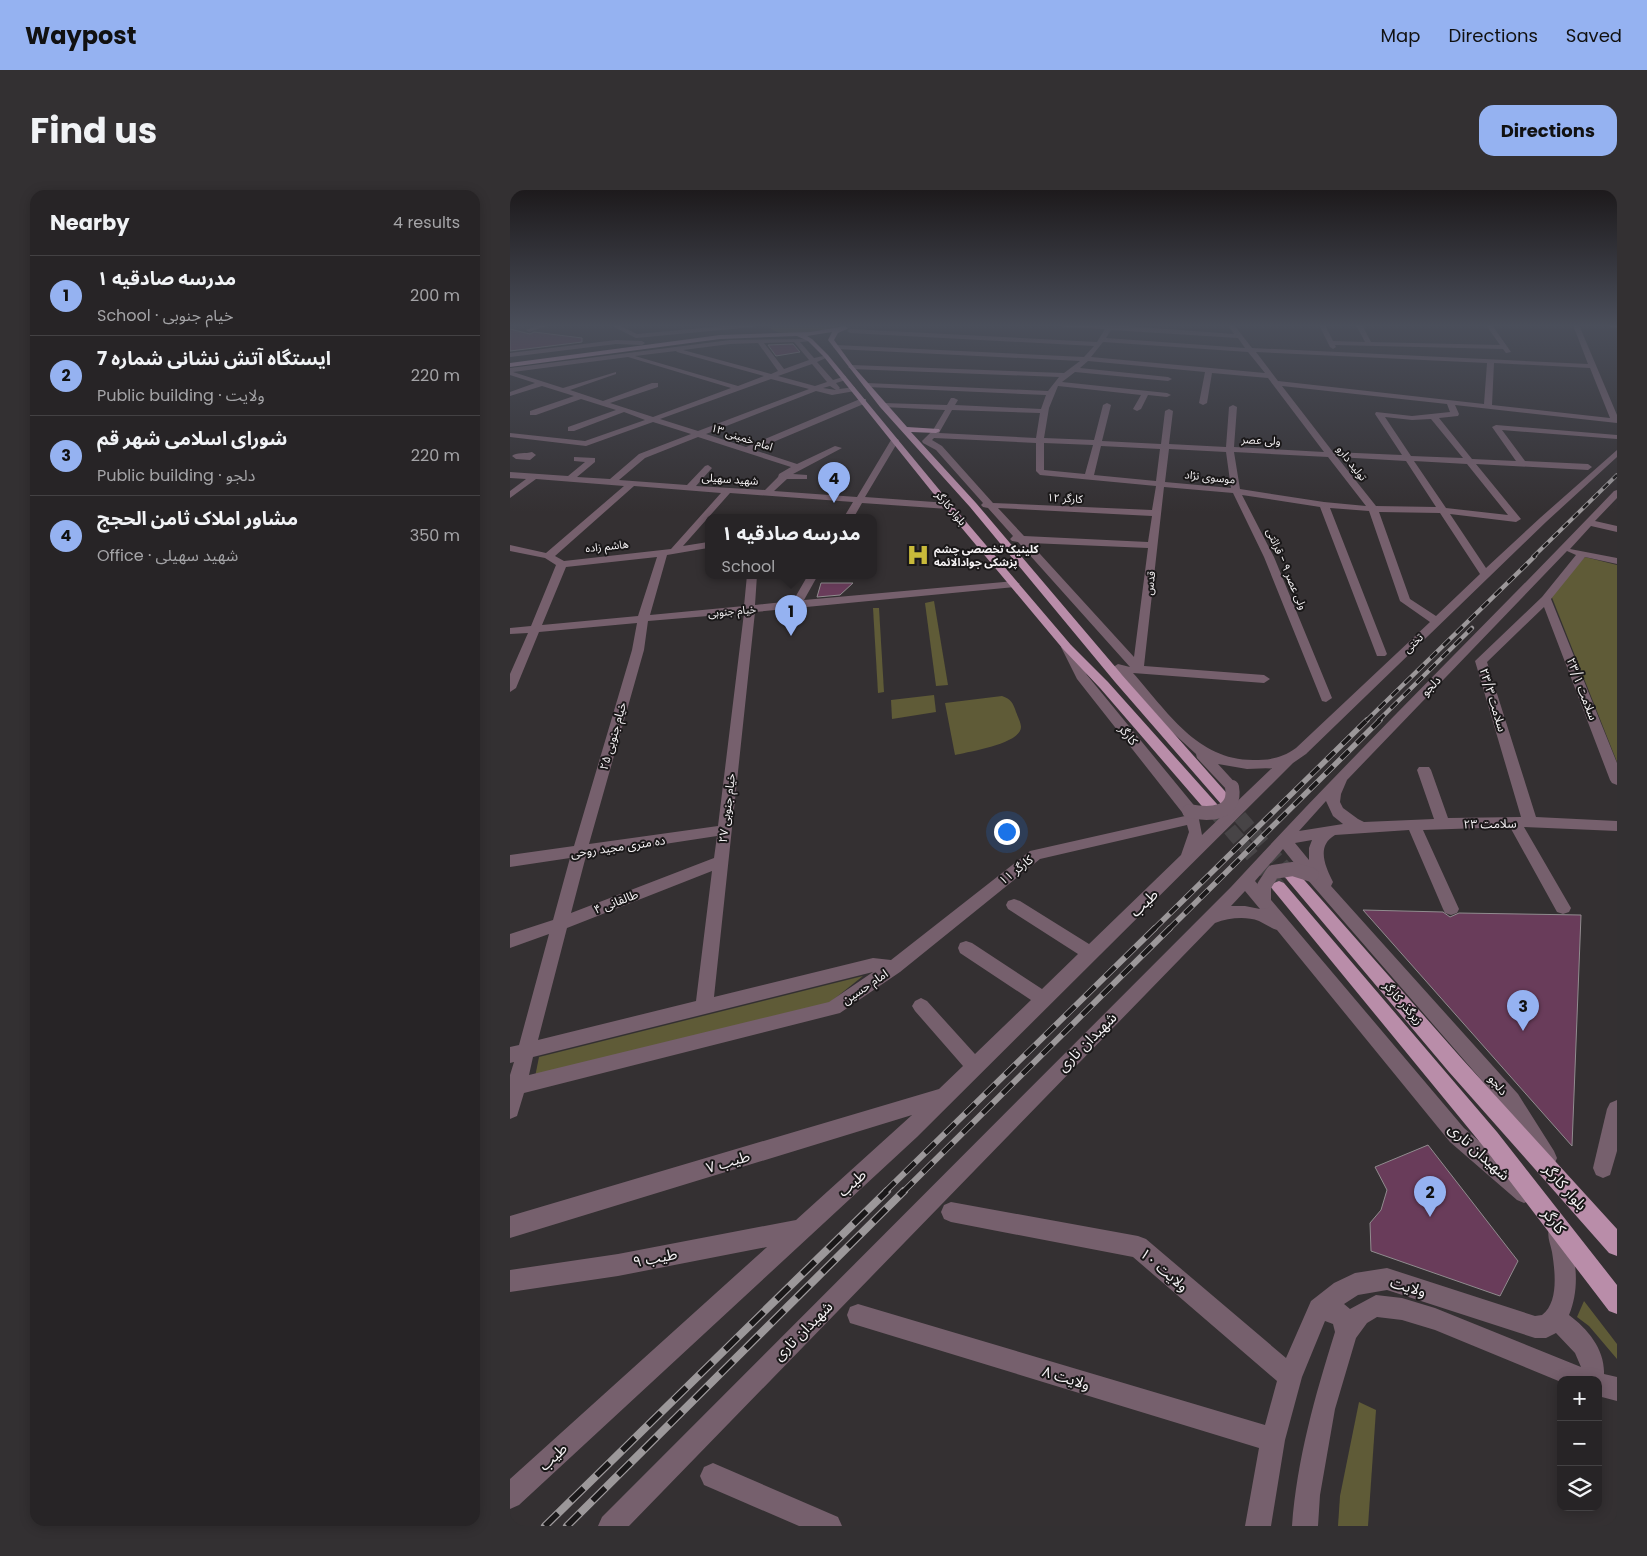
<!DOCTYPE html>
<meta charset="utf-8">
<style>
body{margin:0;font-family:Poppins,"Noto Sans Arabic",sans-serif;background:#333032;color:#f1f3f6}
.controls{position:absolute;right:15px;bottom:15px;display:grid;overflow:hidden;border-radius:10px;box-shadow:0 2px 12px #0003}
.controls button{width:45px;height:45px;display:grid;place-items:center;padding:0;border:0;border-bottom:1px solid #434143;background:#272426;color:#f1f3f6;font:25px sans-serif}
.you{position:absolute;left:496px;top:641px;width:18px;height:18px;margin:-12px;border:4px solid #fff;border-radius:50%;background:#1a73e8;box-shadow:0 0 0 8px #1a73e833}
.badge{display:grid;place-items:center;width:32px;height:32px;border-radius:50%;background:#95b2f1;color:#111;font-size:16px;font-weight:700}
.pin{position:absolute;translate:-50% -41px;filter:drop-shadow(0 1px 2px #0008)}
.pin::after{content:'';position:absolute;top:26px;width:18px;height:15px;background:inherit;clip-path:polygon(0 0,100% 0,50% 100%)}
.popup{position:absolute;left:195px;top:324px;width:172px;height:65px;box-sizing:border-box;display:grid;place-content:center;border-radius:10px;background:#272426;filter:drop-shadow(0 1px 4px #0005);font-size:16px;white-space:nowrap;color:#a4a4a7}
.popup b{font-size:19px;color:#f1f3f6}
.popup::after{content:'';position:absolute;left:50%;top:100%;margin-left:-10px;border:10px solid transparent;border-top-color:#272426}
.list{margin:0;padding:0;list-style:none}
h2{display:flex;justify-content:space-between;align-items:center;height:65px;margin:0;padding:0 20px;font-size:21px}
h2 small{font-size:16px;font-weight:400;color:#a4a4a7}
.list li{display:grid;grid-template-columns:32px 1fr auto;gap:15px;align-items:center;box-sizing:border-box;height:80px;padding:0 20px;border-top:1px solid #434143}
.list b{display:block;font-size:19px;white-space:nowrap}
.list p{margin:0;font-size:16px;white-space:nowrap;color:#a4a4a7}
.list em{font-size:16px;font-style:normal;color:#a4a4a7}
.icon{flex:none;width:28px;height:28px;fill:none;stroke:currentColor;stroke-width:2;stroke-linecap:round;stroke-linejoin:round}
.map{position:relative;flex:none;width:1107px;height:1336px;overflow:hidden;border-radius:15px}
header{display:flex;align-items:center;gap:30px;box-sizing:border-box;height:70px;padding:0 25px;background:#95b2f1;color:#111}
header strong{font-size:24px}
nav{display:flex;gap:28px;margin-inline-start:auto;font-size:18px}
.intro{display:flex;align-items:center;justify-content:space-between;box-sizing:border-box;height:120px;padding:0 30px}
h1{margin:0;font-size:35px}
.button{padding:12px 22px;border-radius:15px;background:#95b2f1;color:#111;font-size:18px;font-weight:700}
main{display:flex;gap:30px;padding:0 30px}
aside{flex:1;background:#272426;border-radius:15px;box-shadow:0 2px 12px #0003}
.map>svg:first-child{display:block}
.green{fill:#5f5b37}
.building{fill:#693c5a;stroke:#918c8f}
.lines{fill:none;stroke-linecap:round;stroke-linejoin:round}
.major-tunnel{stroke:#474446;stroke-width:14;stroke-dasharray:14 7;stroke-linecap:butt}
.minor{fill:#76606d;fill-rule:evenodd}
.major{fill:#b98da9;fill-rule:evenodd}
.rail-far4-casing{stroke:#9c989a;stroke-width:4}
.rail-far3-casing{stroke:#9c989a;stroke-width:4.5}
.rail-far2-casing{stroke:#9c989a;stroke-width:5.5}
.rail-far1-casing{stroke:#9c989a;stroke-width:6}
.rail-casing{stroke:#9c989a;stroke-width:8}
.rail-far4{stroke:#1a1819;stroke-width:2.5;stroke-dasharray:7;stroke-linecap:butt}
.rail-far3{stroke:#1a1819;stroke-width:3;stroke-dasharray:9;stroke-linecap:butt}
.rail-far2{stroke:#1a1819;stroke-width:4;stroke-dasharray:11;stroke-linecap:butt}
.rail-far1{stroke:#1a1819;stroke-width:4.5;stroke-dasharray:14;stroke-linecap:butt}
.rail{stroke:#1a1819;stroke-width:5.5;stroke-dasharray:18;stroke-linecap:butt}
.minor-bridge{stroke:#76606d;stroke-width:14}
.labels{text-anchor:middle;stroke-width:4;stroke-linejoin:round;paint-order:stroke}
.far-street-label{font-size:11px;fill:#f6f3f5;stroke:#1a1819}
.far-poi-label{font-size:11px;font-weight:bold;fill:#f6f3f5;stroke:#1a1819;text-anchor:start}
.street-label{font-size:12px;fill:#f6f3f5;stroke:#1a1819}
.near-street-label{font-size:15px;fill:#f6f3f5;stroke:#1a1819}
</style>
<header>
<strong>Waypost</strong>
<nav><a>Map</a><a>Directions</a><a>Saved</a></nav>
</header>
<div class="intro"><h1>Find us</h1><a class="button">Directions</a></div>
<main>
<aside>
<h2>Nearby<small>4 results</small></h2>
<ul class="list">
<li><span class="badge">1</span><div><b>مدرسه صادقیه ۱</b><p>School · خیام جنوبی</p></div><em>200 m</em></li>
<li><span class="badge">2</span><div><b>ایستگاه آتش نشانی شماره 7</b><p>Public building · ولایت</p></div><em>220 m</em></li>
<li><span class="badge">3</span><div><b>شورای اسلامی شهر قم</b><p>Public building · دلجو</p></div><em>220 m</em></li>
<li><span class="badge">4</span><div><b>مشاور املاک ثامن الحجج</b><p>Office · شهید سهیلی</p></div><em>350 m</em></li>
</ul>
</aside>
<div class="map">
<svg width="1107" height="1336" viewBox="0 0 1107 1336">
<rect width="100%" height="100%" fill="#343032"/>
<g class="green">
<path d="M261,135h72c-16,5 -59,13 -72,4z"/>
<polygon points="1075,367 1107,375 1107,572 1041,405"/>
<polygon points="424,411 438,495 426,496 415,413"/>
<polygon points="363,418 369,418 374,502 368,503"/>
<polygon points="424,505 426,522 382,529 381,510"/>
<path d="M492,506c9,3 11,7 14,16 2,5 5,11 5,15 0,17 -54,25 -66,28l-10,-52z"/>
<polygon points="353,786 319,813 25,887 29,867"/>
<polygon points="1074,1111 1107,1154 1107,1169 1079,1136 1067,1127"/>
<polygon points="849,1212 866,1220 858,1336 828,1336 830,1306"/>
</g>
<g class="building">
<polygon points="0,139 20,144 24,142 72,148 72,152 0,161"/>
<polygon points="283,154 290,162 266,166 258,155"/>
<polygon points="311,393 343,393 330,405 307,407"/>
<polygon points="853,720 933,722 940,727 949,723 1071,725 1062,956"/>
<polygon points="918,955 1008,1071 990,1106 861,1061 860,1033 871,1020 877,1000 865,977"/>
</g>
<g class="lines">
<g class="major-tunnel">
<polyline points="716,611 783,687"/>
<polyline points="706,623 769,697"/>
</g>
<g class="minor">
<polygon points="29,135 39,135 19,142 16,140"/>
<polygon points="100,135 108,135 127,144 224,135 246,135 243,137 126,148"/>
<path d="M552,135h51l121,9 -6,-9h6l18,23 336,16 -15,-39h6l38,90v8l-162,-18 4,9 -1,2 -19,2 33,41 44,2 -24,-34 4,-2 121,10v4l-115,-9 23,31 63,3 4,3 -4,3 -112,-6 45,55 -5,3 -66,-8 36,54 54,-50 77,-68v7l-71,65 -240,232 -13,9 -376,374 -398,368 -9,4v-30l257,-232 -149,29 -108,16v-22l108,-16 178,-34 116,-105 -402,123v-22l429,-127 24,-23 -48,-55 -3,-5 3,-5 6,-3 6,3 48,53 56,-54 -71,-47 -2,-5 2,-5 6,-2 6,2 70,46 36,-35 -70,-45 -2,-4 2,-4 6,-2 6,2 69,43 92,-89 8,-23 -2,-7 -147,34 -140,113 -60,41 -316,80 -7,23 -7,3v-44l4,-13 -4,1v-16l9,-2 30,-111 -39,14v-14l43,-14 17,-62 -60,9v-12l64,-9 58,-196 5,-27 -98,9 -23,56 -6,4v-18l18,-41 -18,1v-6l21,-2 25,-61 -11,-7 -35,-7v-6l36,8 78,-67 -88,-7 -26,19v-7l16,-12 -16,-1v-6l58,4 17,-14 -11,-1v-4l21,1v4l-18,15 33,2 29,-25 52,-20 -38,-12 -67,24 -76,-9v-4l75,8 60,-21 -21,-8 -50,19h-6v-4l48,-17 -35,-11 -45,16h-6v-4l44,-15 -32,-10 -32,10v-4l25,-9 -25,-8v-7l220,-28 82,-1v2l-12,1 14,16 14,-3v2l-11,5 16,18 13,-4v4l-10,3 4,5 -1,1 16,-2v4l-23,4 -16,-4 -110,43 40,13 114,-48h6v4l-112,47 43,14 38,-18 7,2 -49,26 14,1v4h-20l-13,12 83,6 34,-57 4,-2 4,2 -34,57 83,6 5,3 -5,3 -86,-6 -8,14h-10l9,-15 -123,-9 -47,53 25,-4v6l-41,7 -17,60 94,-9 3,-31h10l-2,30 38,-4 15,-26h10l-14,25 211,-19 5,3 -5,3 -260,25 -41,385 159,-39 18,2 139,-109 155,-35 -108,-137 -16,-32 2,-2h8l16,30 110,134 5,26 70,-67 -25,1 -29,-5 21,23 -2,3h-10l-30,-32 -1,-4 -26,-24 -49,-56 -9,-6 6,-4 12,3 -112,-125 -6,-1 -2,-2 3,-3 -25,-28 -5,-1 -2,-2 2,-2 -47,-53 -13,-7 -1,-2 11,-11 12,-20 -62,-3 -4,-2 4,-2 64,2 4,-7h3l4,2 -3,5 86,4 5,-14 -179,-8 -4,-2 4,-2 181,8 11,-14 -208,-8 -3,-2 3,-2 213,8 16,-12 -244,-12 -3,-2 3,-2 248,12 10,-11 -244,-13 -3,-2 3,-2 247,13 8,-13 -40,-2zM601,140l127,8 7,10 -139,-10zM284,152l15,18 -25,9 -20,-26zM593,152l145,10 17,21 -174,-16zM248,153l20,28 -7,3 -88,-24 47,-6zM166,161l1,1 87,24 -26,10 -103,-30zM746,162l231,11 -3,41 -206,-23zM118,167l103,31 -78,29 -43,-14 48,-16v-4h-6l-49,18 -33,-11 46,-16v-2l-53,16 -50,-16zM578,171l117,11 -6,31 4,2 4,-2 5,-30 56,5 56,74 -90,-5 3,-40 -4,-2 -4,2 -3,40 -57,-3 4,-33 -4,-2 -4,2 -4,33 -59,-3 9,-36 -4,-2 -4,2 -9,35 -50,-2 5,-30 9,-22 83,9 -8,14 4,2 4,-2 7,-14 19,2 4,-2 -4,-2 -105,-11 13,-10 93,9 4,-2 -4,-2 -88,-9zM984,173l96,5 20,50 -118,-13zM302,174l15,18 -12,4 -37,-10zM261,189l38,10 -111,42 -38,-12zM320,196l6,4 -13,-2zM772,196l165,18 3,8 -38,4 -36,-4 -1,2 27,41 -69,-3zM442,220l88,3 -4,25 -97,-5zM875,227l27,3 19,-1 32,39 -52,-2zM188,247l93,30 -12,7 -1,3 -13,13 -69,-4 16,-18 -4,-3 -3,1 -18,19 -68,-5 26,-22zM424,248l102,5v28l4,4 116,11 -4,24 -159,-7 -51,-57 -10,-6zM534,253l49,2 -8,29 -41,-4zM591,256l59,3 -4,32 -62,-6zM659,259l57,3 5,36 -66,-6zM724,262l94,5 38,49 -42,-4 -84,-13zM827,267l69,4 30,46 -60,-1zM904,271l53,3 41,51 -62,-7zM124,296l87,7 -50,56 -107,12 -9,-5zM654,297l69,6 31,64 58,144 4,1 6,-4 -58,-141 -32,-62 78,12 57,149h8l2,-2 -57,-146 39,3 31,90 30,21 -134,126c-14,10 -25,12 -43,12 -56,0 -86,-49 -120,-87l131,10 6,-4 -6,-4 -120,-9zM488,318l154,8 -4,26 -124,-6zM869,322l61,1 40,61 -44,42 -26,-17zM520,353l118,5 -14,109zM147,367l-19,59 -96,9 24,-58zM234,423l-26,213 -129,18 55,-194 4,-29zM207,646l-3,22 -143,55 15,-57zM202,681l-16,130 -158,39 29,-112zM363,782l-44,30 -300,73 4,-18z"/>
<polygon points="809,135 815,135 823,151 855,152 846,135 852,135 861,152 990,155 976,135 982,135 1001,162 996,163 993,159 825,155 826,157 823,159 820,157"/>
<polygon points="1091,135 1107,135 1107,138"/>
<polygon points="106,150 132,151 135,153 132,155 106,154 0,167 0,163"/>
<path d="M22,262l4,3 -6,5 -14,-1 -4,-3c4,-4 14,-2 20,-4z"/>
<path d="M1107,300v8l-22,23 22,5v6l-26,-6 -21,23 47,9v6l-32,-7 -34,42 66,164v22l-5,-2 -2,-3 -66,-173 -57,55 49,155 81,4v10l-93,-4 47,81 -2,4 -6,2 -6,-2 -47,-85 -87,3 36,79 -2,4 -6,2 -6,-2 -2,-4 -34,-79 -74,5c-19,11 -10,31 -2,47l-2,4 187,208 36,57 3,7 -3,7 -7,3 -7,-3 -36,-59 -197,-227 -24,-30 -28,32 209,247 67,58 3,7 -3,7 -7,3 -7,-3 -67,-58 -173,-212c-6,-2 -12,-6 -18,-9 -14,-5 -30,-3 -44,2l-586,603h-31l4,-9 629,-630c124,-135 256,-263 383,-396zM1057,361l9,4 -34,42 -67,64 46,156 -73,1 -17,-48 -2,-3h-10l-2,3 17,49 -70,3 -6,-3 -15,-11 -3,-6 1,-8 6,-14zM816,611l7,15 10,8 -44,7zM802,650l-3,8v12l-14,-17zM735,701l15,18 -15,-3h-14z"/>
<polygon points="1107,910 1107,961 1100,985 1093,988 1086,985 1083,978 1097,919 1100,913"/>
<path d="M441,1012l187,34 8,3 140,119 25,-57 23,-18 21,-10 32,-5 148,48 7,-1c17,-13 13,-44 10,-63 -2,-10 -6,-17 -2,-26l7,-4 7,4c12,27 17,60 5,89 19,14 36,35 35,59l13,3v24l-19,-5v-16h-37v2l-126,-52 -33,-10 -25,-3 -10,6 -11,15 -21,71 -15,86 -2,31h-26c5,-67 23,-130 43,-194l-2,-8 -8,-3 -23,56 -17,63 -14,86h-26l14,-78 -409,-125 -3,-8 3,-8 8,-3 407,121 12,-44 -144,-124 -182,-35 -7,-3 -3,-7 3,-7zM877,1100l148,48h11l10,-5 19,20 6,14 -146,-59 -33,-10 -26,-3 -26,14 -6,-5 14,-9z"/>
<polygon points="203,1273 328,1327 332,1336 289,1336 194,1295 190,1286 194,1277"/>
</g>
<g class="major">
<polygon points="335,136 338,138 337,139 328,143 324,150 343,176 397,237 429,239 430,241 426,243 401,242 466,313 613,486 721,608 723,611 721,614 711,614 605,492 460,317 370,217 318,150 322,142 297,146 302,149 318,165 441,314 561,455 598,492 707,614 709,618 707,622 697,622 590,498 553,459 435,318 314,167 298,151 287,146 210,149 0,177 0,173 210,145 300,142"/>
<polygon points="783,681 788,683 953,870 1107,1039 1107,1066 1099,1063 939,882 778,691 775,687 778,683"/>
<polygon points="769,691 774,693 987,942 1107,1095 1107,1124 1099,1121 973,956 764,701 761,697 764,693"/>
</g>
<defs>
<polyline id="rail-far4" points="1023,367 1107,285"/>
<g id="rail-far3">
<polyline points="856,531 1025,366"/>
<polyline points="868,531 962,438"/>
</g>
<g id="rail-far2">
<polyline points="644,739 857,530"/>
<polyline points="659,739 870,530"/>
</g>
<g id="rail-far1">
<polyline points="375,1002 645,738"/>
<polyline points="393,1002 660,738"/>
</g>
<g id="rail">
<polyline points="35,1336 377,1001"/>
<polyline points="57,1336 394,1001"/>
</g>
</defs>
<use href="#rail-far4" class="rail-far4-casing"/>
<use href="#rail-far3" class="rail-far3-casing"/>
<use href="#rail-far2" class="rail-far2-casing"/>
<use href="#rail-far1" class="rail-far1-casing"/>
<use href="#rail" class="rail-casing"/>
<use href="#rail-far4" class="rail-far4"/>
<use href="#rail-far3" class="rail-far3"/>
<use href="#rail-far2" class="rail-far2"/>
<use href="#rail-far1" class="rail-far1"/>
<use href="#rail" class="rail"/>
<g class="minor-bridge">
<path d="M679,621c20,4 48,4 43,-24"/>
<polyline points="754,712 754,696 763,682 783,679 802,685"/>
</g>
</g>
<linearGradient id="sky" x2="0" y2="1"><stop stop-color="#1d1a1c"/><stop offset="0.42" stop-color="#4a4e5a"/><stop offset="1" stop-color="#4a4e5a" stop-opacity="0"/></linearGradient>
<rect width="1107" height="322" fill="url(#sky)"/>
<defs>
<symbol id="hospital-bare" viewBox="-9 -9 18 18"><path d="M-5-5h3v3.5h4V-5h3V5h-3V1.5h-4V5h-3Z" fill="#c9ba3a" stroke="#1a1819" stroke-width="2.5" paint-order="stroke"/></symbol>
</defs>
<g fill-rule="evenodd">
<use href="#hospital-bare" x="392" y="349" width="32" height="32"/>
</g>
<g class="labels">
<g class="far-street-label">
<text transform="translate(232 247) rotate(18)" y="4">امام خمینی ۱۳</text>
<text transform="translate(751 250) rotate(3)" y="4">ولی عصر</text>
<text transform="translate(842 273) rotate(52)" y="4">تولید دارو</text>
<text transform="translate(700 287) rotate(6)" y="4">موسوی نژاد</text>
<text transform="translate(220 289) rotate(4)" y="4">شهید سهیلی</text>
<text transform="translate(555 308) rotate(3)" y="4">کارگر ۱۲</text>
<text transform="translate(441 318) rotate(50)" y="4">بلوار کارگر</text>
<text transform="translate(97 356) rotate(-6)" y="4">هاشم زاده</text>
<text transform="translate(777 379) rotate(67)" y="4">ولی عصر ۹ - قرائتی</text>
<text transform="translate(640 393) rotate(-83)" y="4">قدس</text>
<text transform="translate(222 421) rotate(-5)" y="4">خیام جنوبی</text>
<text transform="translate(903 453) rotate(-44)" y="4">تختی</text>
</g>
<g class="far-poi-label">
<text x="424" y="363">کلینیک تخصصی چشم<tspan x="424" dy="13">پزشکی جوادالائمه</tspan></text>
</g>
<g class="street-label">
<text transform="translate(921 496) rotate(-45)" y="4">دلجو</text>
<text transform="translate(1072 499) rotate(69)" y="4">سلامت ۲۳/۱</text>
<text transform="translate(983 510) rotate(73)" y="4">سلامت ۲۳/۳</text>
<text transform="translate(618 545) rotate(51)" y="4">کارگر</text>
<text transform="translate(103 546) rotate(-74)" y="4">خیام جنوبی ۲۵</text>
<text transform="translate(217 618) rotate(-83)" y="4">خیام جنوبی ۲۷</text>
<text transform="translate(980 634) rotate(-1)" y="4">سلامت ۲۳</text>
<text transform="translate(108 657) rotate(-8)" y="4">ده متری مجید روحی</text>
<text transform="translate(506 680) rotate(-38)" y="4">کارگر ۱۱</text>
<text transform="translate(106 712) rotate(-21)" y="4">طالقانی ۴</text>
<text transform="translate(355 797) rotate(-34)" y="4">امام حسین</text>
<text transform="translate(893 813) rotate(49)" y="4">زیرگذر کارگر</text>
<text transform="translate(988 895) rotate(50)" y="4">دلجو</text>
</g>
<g class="near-street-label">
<text transform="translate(634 713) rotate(-44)" y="5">طیب</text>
<text transform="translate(577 852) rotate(-45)" y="5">شهیدان تاری</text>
<text transform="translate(969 962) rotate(42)" y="5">شهیدان تاری</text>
<text transform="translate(218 972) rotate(-17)" y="5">طیب ۷</text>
<text transform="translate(342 993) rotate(-42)" y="5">طیب</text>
<text transform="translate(1055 997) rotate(48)" y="5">بلوار کارگر</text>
<text transform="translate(1044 1031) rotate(52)" y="5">کارگر</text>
<text transform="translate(145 1068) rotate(-11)" y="5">طیب ۹</text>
<text transform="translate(654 1080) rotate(40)" y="5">ولایت ۱۰</text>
<text transform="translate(898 1097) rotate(16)" y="5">ولایت</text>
<text transform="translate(293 1141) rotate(-45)" y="5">شهیدان تاری</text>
<text transform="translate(556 1188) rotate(17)" y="5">ولایت ۸</text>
<text transform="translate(43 1267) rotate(-43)" y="5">طیب</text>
</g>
</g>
</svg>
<div class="controls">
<button>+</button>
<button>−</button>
<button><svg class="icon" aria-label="layers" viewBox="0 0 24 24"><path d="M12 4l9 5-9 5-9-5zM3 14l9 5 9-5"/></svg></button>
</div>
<div class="you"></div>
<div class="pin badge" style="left:281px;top:446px">1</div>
<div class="popup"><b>مدرسه صادقیه ۱</b>School</div>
<div class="pin badge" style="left:920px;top:1027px">2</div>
<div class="pin badge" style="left:1013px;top:841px">3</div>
<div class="pin badge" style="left:324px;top:313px">4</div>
</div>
</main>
